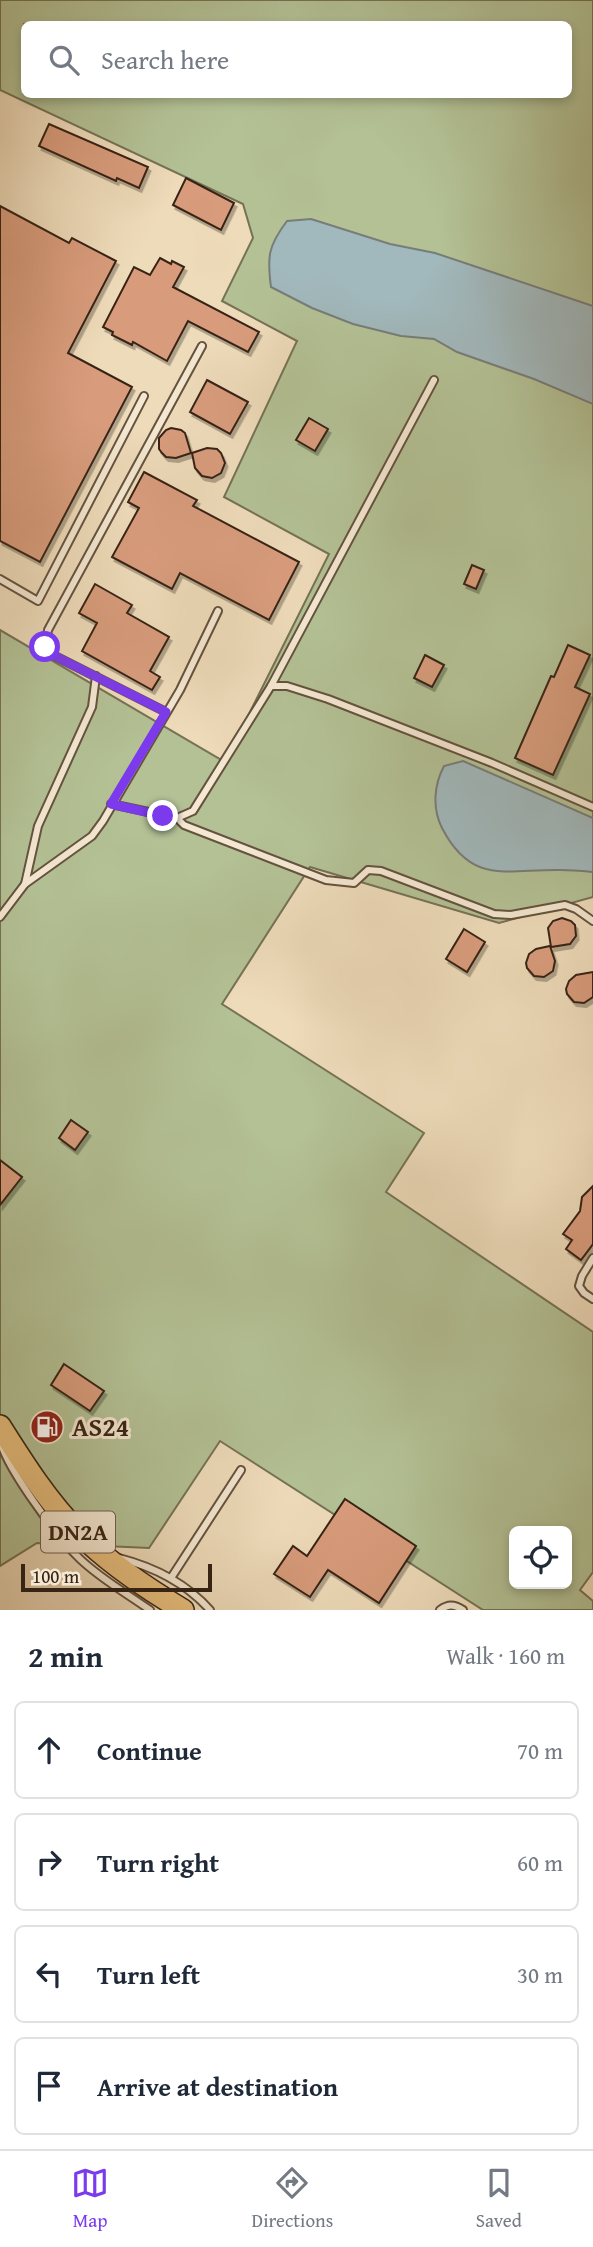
<!DOCTYPE html>
<meta charset="utf-8">
<style>
body{margin:0;font-family:"Gentium Book Plus",serif;background:#f2f2f3;color:#1f2937}
.controls{position:absolute;right:21px;bottom:21px;display:grid;overflow:hidden;border-radius:10px;box-shadow:0 4px 10px #0003}
.controls button{width:63px;height:63px;display:grid;place-items:center;padding:0;border:0;border-bottom:2px solid #e0e1e3;background:#fff;color:#1f2937;font:35px sans-serif}
.scale{position:absolute;left:21px;bottom:18px;width:191px;box-sizing:border-box;padding-left:7px;border:4px solid #372415;border-top:0;font-size:19px;line-height:24px;white-space:nowrap;color:#372415;-webkit-text-stroke:5px #f4e8d2;paint-order:stroke}
.stop{position:absolute;width:21px;height:21px;margin:-16px;border:5px solid #7c3aed;border-radius:50%;background:#fff}
.stop.end{background:#7c3aed;border-color:#fff;box-shadow:0 2px 7px #0008}
.list{margin:0;padding:0;list-style:none}
h2{display:flex;justify-content:space-between;align-items:center;height:91px;margin:0;padding:0 28px;font-size:30px}
h2 small{font-size:23px;font-weight:400;color:#747a83}
.list li{display:grid;grid-template-columns:46px 1fr auto;gap:21px;align-items:center;box-sizing:border-box;height:98px;margin:0 14px 14px;padding:0 14px;border:2px solid #e0e1e3;border-radius:10px}
.list b{display:block;font-size:26px;white-space:nowrap}
.list em{font-size:23px;font-style:normal;color:#747a83}
.icon{flex:none;width:38px;height:38px;fill:none;stroke:currentColor;stroke-width:2;stroke-linecap:round;stroke-linejoin:round}
.map{position:relative;flex:none;width:593px;height:1610px;overflow:hidden}
.search{position:absolute;background:#fff;box-shadow:0 4px 10px #0003;left:21px;right:21px;top:21px;height:77px;display:flex;align-items:center;gap:18px;box-sizing:border-box;padding:0 24px;border-radius:10px;color:#747a83;font-size:26px}
.sheet{height:539px;background:#fff}
nav{display:flex;justify-content:space-around;align-items:center;box-sizing:border-box;height:98px;border-top:2px solid #e0e1e3;background:#fff;font-size:19px;color:#747a83}
nav a{display:grid;justify-items:center;gap:4px}
nav .on{color:#7c3aed}
.map>svg:first-child{display:block}
.green{fill:#b3c195;stroke:#757255;stroke-width:2;fill-rule:evenodd}
.water{fill:#a1b8bc;stroke:#777d79;stroke-width:2}
.building{fill:#d89c7c;stroke:#372415;stroke-width:2;filter:url(#shadow)}
.lines{fill:none;stroke-linecap:round;stroke-linejoin:round}
.service-casing{stroke:#65523e;stroke-width:10}
.trunk-casing{stroke:#372415;stroke-width:24}
.service{stroke:#f4e8d2;stroke-width:6}
.trunk{stroke:#e7be7d;stroke-width:21}
.route{stroke:#7c3aed;stroke-width:9}
.labels{text-anchor:middle;stroke-width:6;stroke-linejoin:round;paint-order:stroke}
.shield{fill:#f4e8d2;stroke:#705f4e;stroke-width:2}
.shield-label{font-size:24px;font-weight:bold;fill:#372415}
.poi-label{font-size:26px;font-weight:bold;fill:#372415;stroke:#f4e8d2;text-anchor:start}
</style>
<div class="map">
<svg width="593" height="1610" viewBox="0 0 593 1610">
<defs>
<filter id="shadow"><feDropShadow dx="2.5" dy="4" stdDeviation="0" flood-color="#0004"/></filter>
</defs>
<rect width="100%" height="100%" fill="#eedbba"/>
<filter id="stains"><feTurbulence type="fractalNoise" baseFrequency=".00286" numOctaves="4"/><feColorMatrix values="0 0 0 0 .2 0 0 0 0 .09 0 0 0 0 .02 0 0 0 .5 -.17"/></filter>
<radialGradient id="worn" r=".72"><stop offset=".6" stop-color="#630" stop-opacity="0"/><stop offset="1" stop-color="#630" stop-opacity=".3"/></radialGradient>
<path class="green" d="M0,0h593v897l-94,26 -189,-56 -88,137 202,129 -38,59 207,140v240l-13,18 13,11v9h-110l-263,-169 -71,107 -112,-5 -37,23v-936l225,132 104,-208 -105,-57 73,-156 -75,-40 31,-63 -10,-34 -243,-114zM24,24h544v70h-544zM514,1531h53v53h-53z"/>
<g class="water">
<path d="M311,219l79,25 45,9 158,53v98l-59,-25 -77,-27 -23,-13 -33,-3 -48,-12 -41,-16 -41,-21c-4,-30 -3,-41 16,-66z"/>
<path d="M463,761l130,57v54c-11,-1 -22,-2 -33,-2 -53,-1 -88,16 -118,-42 -10,-20 -8,-43 2,-62z"/>
</g>
<g class="building">
<polygon points="49,124 148,167 139,188 117,178 116,181 39,146"/>
<polygon points="186,178 234,203 221,230 173,205"/>
<polygon points="0,206 69,243 72,238 116,261 68,353 132,387 40,562 0,541"/>
<polygon points="160,258 171,264 172,261 184,267 173,287 259,332 248,352 188,321 167,361 133,342 132,345 112,335 113,332 103,327 134,267 150,275"/>
<polygon points="207,380 248,402 230,434 190,412"/>
<polygon points="309,418 328,429 315,451 296,440"/>
<polygon points="171,428 181,430 185,433 191,453 176,458 166,457 162,453 159,449 159,438 166,430"/>
<polygon points="207,448 217,449 221,453 225,463 221,473 212,478 202,476 195,468 192,453"/>
<polygon points="144,472 197,500 193,506 299,562 269,620 180,573 172,589 112,557 139,508 128,502"/>
<polygon points="472,565 484,570 476,589 464,584"/>
<polygon points="95,584 132,605 127,613 169,637 150,671 160,677 152,690 82,651 97,623 79,613"/>
<polygon points="568,645 590,655 575,687 590,694 553,775 515,758 551,676 554,677"/>
<polygon points="425,655 444,665 432,687 414,678"/>
<polygon points="562,918 571,921 575,925 576,936 570,944 551,947 548,928 553,921"/>
<polygon points="464,929 485,942 467,972 446,959"/>
<polygon points="550,946 555,961 553,971 544,977 534,976 527,968 526,963 529,954 536,949"/>
<polygon points="593,972 593,997 584,1003 574,1002 567,994 566,989 569,981 576,975"/>
<polygon points="71,1120 88,1132 75,1150 59,1138"/>
<polygon points="0,1160 22,1177 0,1205"/>
<polygon points="593,1186 593,1244 581,1260 566,1249 572,1240 563,1234 580,1211 582,1197"/>
<polygon points="64,1364 104,1391 90,1411 51,1385"/>
<polygon points="345,1499 416,1546 379,1603 328,1570 310,1597 274,1574 293,1546 307,1556"/>
</g>
<g class="lines">
<defs>
<g id="service">
<polyline points="0,579 38,601 144,396"/>
<polyline points="271,686 287,686 328,699 492,763 593,807"/>
<polyline points="166,712 51,654 45,647 48,630 202,346"/>
<polyline points="111,804 177,818 193,811 271,686 434,380"/>
<polyline points="177,818 184,825 326,880 354,883 368,870 381,871 494,914 511,915 565,905 576,909 593,921"/>
<polyline points="25,884 38,826 92,707 96,676"/>
<polyline points="0,917 25,884 92,836 103,821 180,690 218,611"/>
<polyline points="593,1258 582,1276 579,1286 584,1293 593,1299"/>
<path d="M1,1443c7,27 58,96 79,116 21,20 46,34 70,51"/>
<path d="M119,1558c35,9 67,25 91,52"/>
<polyline points="171,1578 241,1470"/>
<path d="M440,1610c8,-6 14,-6 23,0"/>
</g>
<path id="trunk" d="M0,1426c24,38 48,76 80,108 30,30 66,54 103,76"/>
</defs>
<use href="#service" class="service-casing"/>
<use href="#trunk" class="trunk-casing"/>
<use href="#service" class="service"/>
<use href="#trunk" class="trunk"/>
</g>
<g class="lines">
<polyline class="route" points="45,647 51,654 166,712 111,804 163,816"/>
</g>
<defs>
<symbol id="fuel-disc" viewBox="-11 -11 22 22"><circle r="9.5" fill="#8f2418" stroke="#f4e8d2"/><path d="M-5.5-6h7V0h2V4h1.3V-2.5L3-4.5l.8-.8L6-3V5H2.5V1h-1V6h-7ZM-4.2-4.7v3.2H.2V-4.7Z" fill="#fff"/></symbol>
</defs>
<g fill-rule="evenodd">
<use href="#fuel-disc" x="28" y="1408" width="38" height="38"/>
</g>
<g class="labels">
<rect class="shield" x="41" y="1511.5" width="74" height="41" rx="5"/>
<g class="shield-label">
<text x="78" y="1540">DN2A</text>
</g>
<g class="poi-label">
<text x="72" y="1436">AS24</text>
</g>
</g>
<rect width="100%" height="100%" filter="url(#stains)"/>
<rect width="100%" height="100%" fill="url(#worn)"/>
</svg>
<div class="controls">
<button><svg class="icon" aria-label="locate" viewBox="0 0 24 24"><circle cx="12" cy="12" r="6"/><path d="M12 2v4M12 18v4M2 12h4M18 12h4"/></svg></button>
</div>
<div class="scale">100 m</div>
<div class="stop" style="left:45px;top:647px"></div>
<div class="stop end" style="left:163px;top:816px"></div>
<div class="search"><svg class="icon" aria-label="search" viewBox="0 0 24 24"><circle cx="10" cy="10" r="6"/><path d="M15 15l6 6"/></svg>Search here</div>
</div>
<section class="sheet">
<h2>2 min<small>Walk · 160 m</small></h2>
<ul class="list">
<li><svg class="icon" aria-label="ahead" viewBox="0 0 24 24"><path d="M12 20V5M6 11l6-6 6 6"/></svg><div><b>Continue</b></div><em>70 m</em></li>
<li><svg class="icon" aria-label="right" viewBox="0 0 24 24"><path d="M7 20v-9h11M14 6l5 5-5 5"/></svg><div><b>Turn right</b></div><em>60 m</em></li>
<li><svg class="icon" aria-label="left" viewBox="0 0 24 24"><path d="M17 20v-9H6M10 6l-5 5 5 5"/></svg><div><b>Turn left</b></div><em>30 m</em></li>
<li><svg class="icon" aria-label="arrive" viewBox="0 0 24 24"><path d="M6 21V4h12l-3 4 3 4H6"/></svg><div><b>Arrive at destination</b></div></li>
</ul>
</section>
<nav>
<a class="on"><svg class="icon" aria-label="map" viewBox="0 0 24 24"><path d="M3 6l6-2 6 2 6-2v14l-6 2-6-2-6 2zM9 4v14M15 6v14"/></svg>Map</a>
<a><svg class="icon" aria-label="directions" viewBox="0 0 24 24"><path d="M12 3l9 9-9 9-9-9zM9 14v-3h6M13 9l2 2-2 2"/></svg>Directions</a>
<a><svg class="icon" aria-label="saved" viewBox="0 0 24 24"><path d="M7 4h10v16l-5-4-5 4z"/></svg>Saved</a>
</nav>
